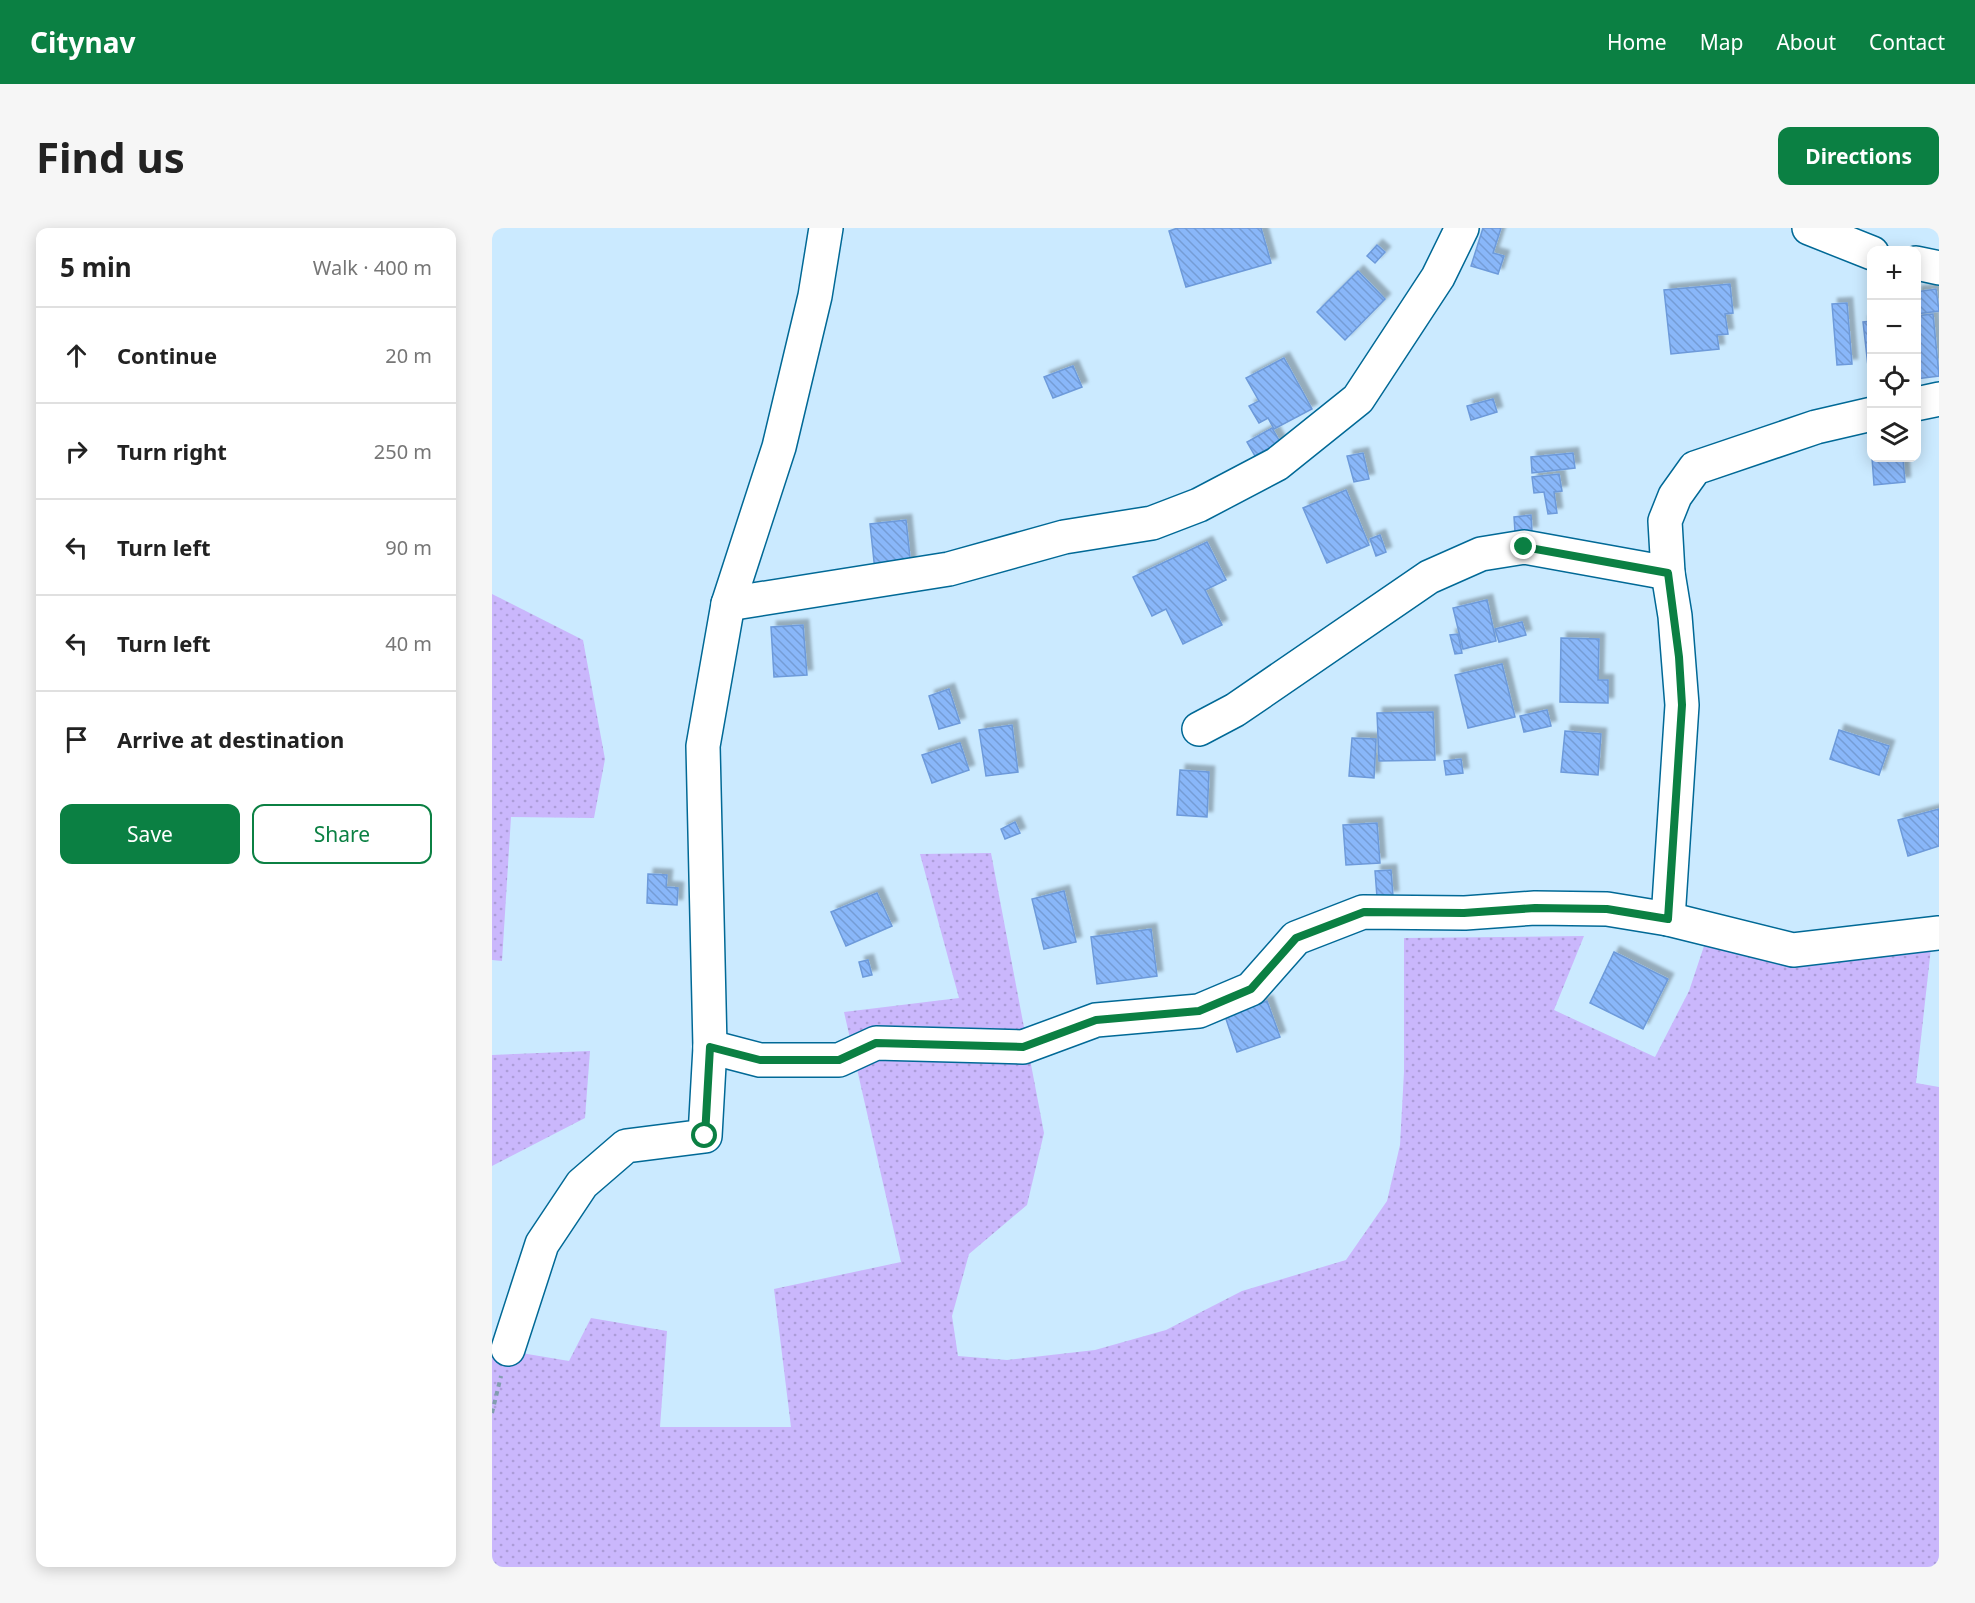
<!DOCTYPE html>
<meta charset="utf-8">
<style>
body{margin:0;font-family:"Noto Sans",sans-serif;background:#f6f6f6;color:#222}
.controls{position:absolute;right:18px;top:18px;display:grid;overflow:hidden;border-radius:12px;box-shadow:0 3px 15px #0003}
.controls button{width:54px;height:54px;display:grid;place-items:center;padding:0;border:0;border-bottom:2px solid #e0e0e0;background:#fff;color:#222;font:30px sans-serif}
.stop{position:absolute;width:18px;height:18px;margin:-14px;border:4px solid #0b8043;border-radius:50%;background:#fff}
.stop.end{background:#0b8043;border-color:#fff;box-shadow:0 2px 6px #0008}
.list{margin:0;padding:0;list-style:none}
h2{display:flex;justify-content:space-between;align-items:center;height:78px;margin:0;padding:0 24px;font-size:26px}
h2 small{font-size:20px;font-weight:400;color:#767676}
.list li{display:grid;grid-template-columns:39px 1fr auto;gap:18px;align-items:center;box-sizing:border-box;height:96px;padding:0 24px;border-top:2px solid #e0e0e0}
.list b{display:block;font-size:22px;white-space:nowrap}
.list em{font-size:20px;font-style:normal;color:#767676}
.actions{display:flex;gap:12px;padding:18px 24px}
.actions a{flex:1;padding:14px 0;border:2px solid #0b8043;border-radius:12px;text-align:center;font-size:21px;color:#0b8043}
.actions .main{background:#0b8043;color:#fff}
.icon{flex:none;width:33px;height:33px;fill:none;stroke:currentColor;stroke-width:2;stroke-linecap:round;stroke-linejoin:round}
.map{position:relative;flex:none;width:1447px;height:1339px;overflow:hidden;border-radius:12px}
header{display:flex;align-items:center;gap:36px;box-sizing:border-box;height:84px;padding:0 30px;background:#0b8043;color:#fff}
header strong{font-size:28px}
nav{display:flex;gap:33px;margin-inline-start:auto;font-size:21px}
.intro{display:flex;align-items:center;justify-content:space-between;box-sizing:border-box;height:144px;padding:0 36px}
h1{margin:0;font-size:42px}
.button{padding:15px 27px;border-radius:12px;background:#0b8043;color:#fff;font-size:21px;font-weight:700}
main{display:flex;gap:36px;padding:0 36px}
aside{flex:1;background:#fff;border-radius:12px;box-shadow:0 3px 15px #0003}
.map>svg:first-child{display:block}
.grass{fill:url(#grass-dots)}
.building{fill:url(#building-back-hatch);stroke:#6d9ada;stroke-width:1.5;filter:url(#shadow)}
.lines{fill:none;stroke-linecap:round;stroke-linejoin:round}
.minor-casing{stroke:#016996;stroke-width:36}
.path{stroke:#829daf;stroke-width:4;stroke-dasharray:4.5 4.5;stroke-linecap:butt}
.minor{stroke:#fff;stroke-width:33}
.route{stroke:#0b8043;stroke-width:8}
</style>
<header>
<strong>Citynav</strong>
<nav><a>Home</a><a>Map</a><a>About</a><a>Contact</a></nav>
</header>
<div class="intro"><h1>Find us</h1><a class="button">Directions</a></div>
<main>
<aside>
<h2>5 min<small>Walk · 400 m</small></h2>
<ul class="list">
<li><svg class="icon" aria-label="ahead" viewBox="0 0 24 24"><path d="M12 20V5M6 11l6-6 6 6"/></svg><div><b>Continue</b></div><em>20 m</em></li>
<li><svg class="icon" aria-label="right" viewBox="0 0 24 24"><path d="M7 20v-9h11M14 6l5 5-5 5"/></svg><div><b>Turn right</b></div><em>250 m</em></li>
<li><svg class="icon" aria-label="left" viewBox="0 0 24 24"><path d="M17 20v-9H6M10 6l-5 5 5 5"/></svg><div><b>Turn left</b></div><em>90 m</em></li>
<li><svg class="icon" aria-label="left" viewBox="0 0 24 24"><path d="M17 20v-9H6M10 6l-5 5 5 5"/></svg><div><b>Turn left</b></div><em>40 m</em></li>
<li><svg class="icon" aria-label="arrive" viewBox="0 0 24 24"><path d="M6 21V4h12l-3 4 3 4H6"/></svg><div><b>Arrive at destination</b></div></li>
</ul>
<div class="actions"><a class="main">Save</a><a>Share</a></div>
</aside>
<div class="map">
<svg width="1447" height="1339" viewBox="0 0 1447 1339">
<defs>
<pattern id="grass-dots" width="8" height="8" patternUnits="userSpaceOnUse" patternTransform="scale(1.5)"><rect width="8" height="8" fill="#cab7fc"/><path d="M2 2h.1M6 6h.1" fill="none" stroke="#ac9cd8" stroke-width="1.8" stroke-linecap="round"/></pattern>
<pattern id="building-back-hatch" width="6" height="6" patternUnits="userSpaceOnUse" patternTransform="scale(1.5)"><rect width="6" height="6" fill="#89b7f9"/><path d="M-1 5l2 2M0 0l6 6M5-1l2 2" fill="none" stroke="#749cd5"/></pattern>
<filter id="shadow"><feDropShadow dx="5.5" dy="-5.5" stdDeviation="1.5" flood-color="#0004"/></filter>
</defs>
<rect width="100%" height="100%" fill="#cbeaff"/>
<g class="grass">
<polygon points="0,366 91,412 113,531 102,590 19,589 10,733 0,732"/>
<polygon points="499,625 552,905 535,977 477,1026 460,1088 466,1128 515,1132 603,1122 674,1102 750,1063 854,1032 895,973 908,917 912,844 912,710 1092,708 1062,782 1163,829 1197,763 1214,712 1440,711 1424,855 1447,859 1447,1339 0,1339 0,1120 77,1133 99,1090 175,1103 168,1199 299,1199 282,1061 409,1034 352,784 467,770 428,626"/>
<polygon points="98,823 93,890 0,938 0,827"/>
</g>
<g class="building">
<polygon points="686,0 769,0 779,35 694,59 677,3"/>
<polygon points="991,0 1009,0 1001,25 1012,28 1006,46 979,38"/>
<polygon points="885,17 893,24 883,35 875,28"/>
<polygon points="866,43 893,71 853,112 825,84"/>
<polygon points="1238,56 1241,85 1233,86 1236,106 1225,107 1227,121 1179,126 1172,62"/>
<polygon points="1444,61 1447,83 1424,86 1424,64"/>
<polygon points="1355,75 1360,136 1345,137 1340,76"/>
<polygon points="1441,86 1447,148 1424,151 1424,88"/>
<polygon points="1380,93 1380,156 1378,156 1371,94"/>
<polygon points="792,130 820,181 782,201 776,190 767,195 757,178 767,173 754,150"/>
<polygon points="581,138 590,159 561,170 552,149"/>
<polygon points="1001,171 1005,184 979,192 975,178"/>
<polygon points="780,200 788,214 763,228 755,214"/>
<polygon points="871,225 877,251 862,254 855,228"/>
<polygon points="1081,225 1083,240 1040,245 1039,229"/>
<polygon points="1380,230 1416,230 1411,231 1413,254 1382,257"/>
<polygon points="1067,246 1070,263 1062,264 1065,285 1056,286 1052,264 1042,265 1040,249"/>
<polygon points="854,262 877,317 835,335 811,280"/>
<polygon points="1039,287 1040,304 1023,304 1022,289"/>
<polygon points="414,292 419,339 383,343 378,296"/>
<polygon points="888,307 894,324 884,328 878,311"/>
<polygon points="715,314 734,352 713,362 730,397 691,416 674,381 660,388 641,349"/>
<polygon points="995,372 1004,413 971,421 961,380"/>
<polygon points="1030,394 1034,407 1007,414 1003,401"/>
<polygon points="311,397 315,447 282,449 279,399"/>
<polygon points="966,406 970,425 963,426 958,407"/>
<polygon points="1069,410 1107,411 1106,452 1116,452 1116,475 1068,474"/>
<polygon points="1010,436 1023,489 976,500 963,447"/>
<polygon points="457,461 468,495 447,501 437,468"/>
<polygon points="1055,482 1059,498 1032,504 1028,488"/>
<polygon points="941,484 943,532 887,533 885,485"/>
<polygon points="520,497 526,544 494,548 487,502"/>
<polygon points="1347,502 1397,518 1387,547 1338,531"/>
<polygon points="1073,503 1109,506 1106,547 1069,544"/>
<polygon points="860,510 884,511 882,550 857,548"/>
<polygon points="468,515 477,542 440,555 430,527"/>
<polygon points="969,531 971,545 954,547 952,533"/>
<polygon points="688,542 717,544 715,589 685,587"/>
<polygon points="1447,581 1447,618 1416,628 1406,592"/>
<polygon points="523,594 528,605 513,611 509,601"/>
<polygon points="885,595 888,635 854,637 851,597"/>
<polygon points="899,642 901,668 885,669 883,643"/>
<polygon points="156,646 175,647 174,659 186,660 185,677 155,675"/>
<polygon points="572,663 584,714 552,721 540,671"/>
<polygon points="385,665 400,698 354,718 339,684"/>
<polygon points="659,701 665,748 605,756 599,709"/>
<polygon points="1122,724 1176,751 1151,801 1098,775"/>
<polygon points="376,732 380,747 371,749 367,734"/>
<polygon points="775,773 788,809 745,824 733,788"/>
</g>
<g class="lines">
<defs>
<g id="minor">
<polyline points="1317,0 1380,25"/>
<polyline points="1424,35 1447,40"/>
<polyline points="1424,176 1447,171"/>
<polyline points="236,376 457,341 572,309 660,295 707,277 785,236 866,171 946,49 970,0"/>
<polyline points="707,501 743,482 937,349 989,326 1032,319 1176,345"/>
<polyline points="1176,691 1190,477 1183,388 1176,345 1173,293 1183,268 1203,240 1324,199 1380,186"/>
<polyline points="218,819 268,832 347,832 384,815 531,819 604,792 707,783 759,761 804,710 871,684 973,685 1043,680 1115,681 1176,691 1301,722 1447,705"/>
<polyline points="16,1121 50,1016 90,956 134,918 213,908 218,819 211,518 236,376 287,219 323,68 334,0"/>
</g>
</defs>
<use href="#minor" class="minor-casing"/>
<polyline class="path" points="0,1185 9,1148"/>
<use href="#minor" class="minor"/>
</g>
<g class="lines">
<polyline class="route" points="213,908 218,819 268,832 347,832 384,815 531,819 604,792 707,783 759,761 804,710 872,684 972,685 1043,680 1115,681 1176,691 1190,477 1187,429 1176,345 1032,319"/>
</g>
</svg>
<div class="controls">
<button>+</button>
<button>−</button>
<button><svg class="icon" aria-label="locate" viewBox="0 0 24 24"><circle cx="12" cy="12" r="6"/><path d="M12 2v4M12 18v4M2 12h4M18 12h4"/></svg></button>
<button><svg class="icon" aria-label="layers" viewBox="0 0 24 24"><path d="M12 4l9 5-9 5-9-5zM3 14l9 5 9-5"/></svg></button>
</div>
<div class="stop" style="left:213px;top:908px"></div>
<div class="stop end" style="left:1032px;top:319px"></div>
</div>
</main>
